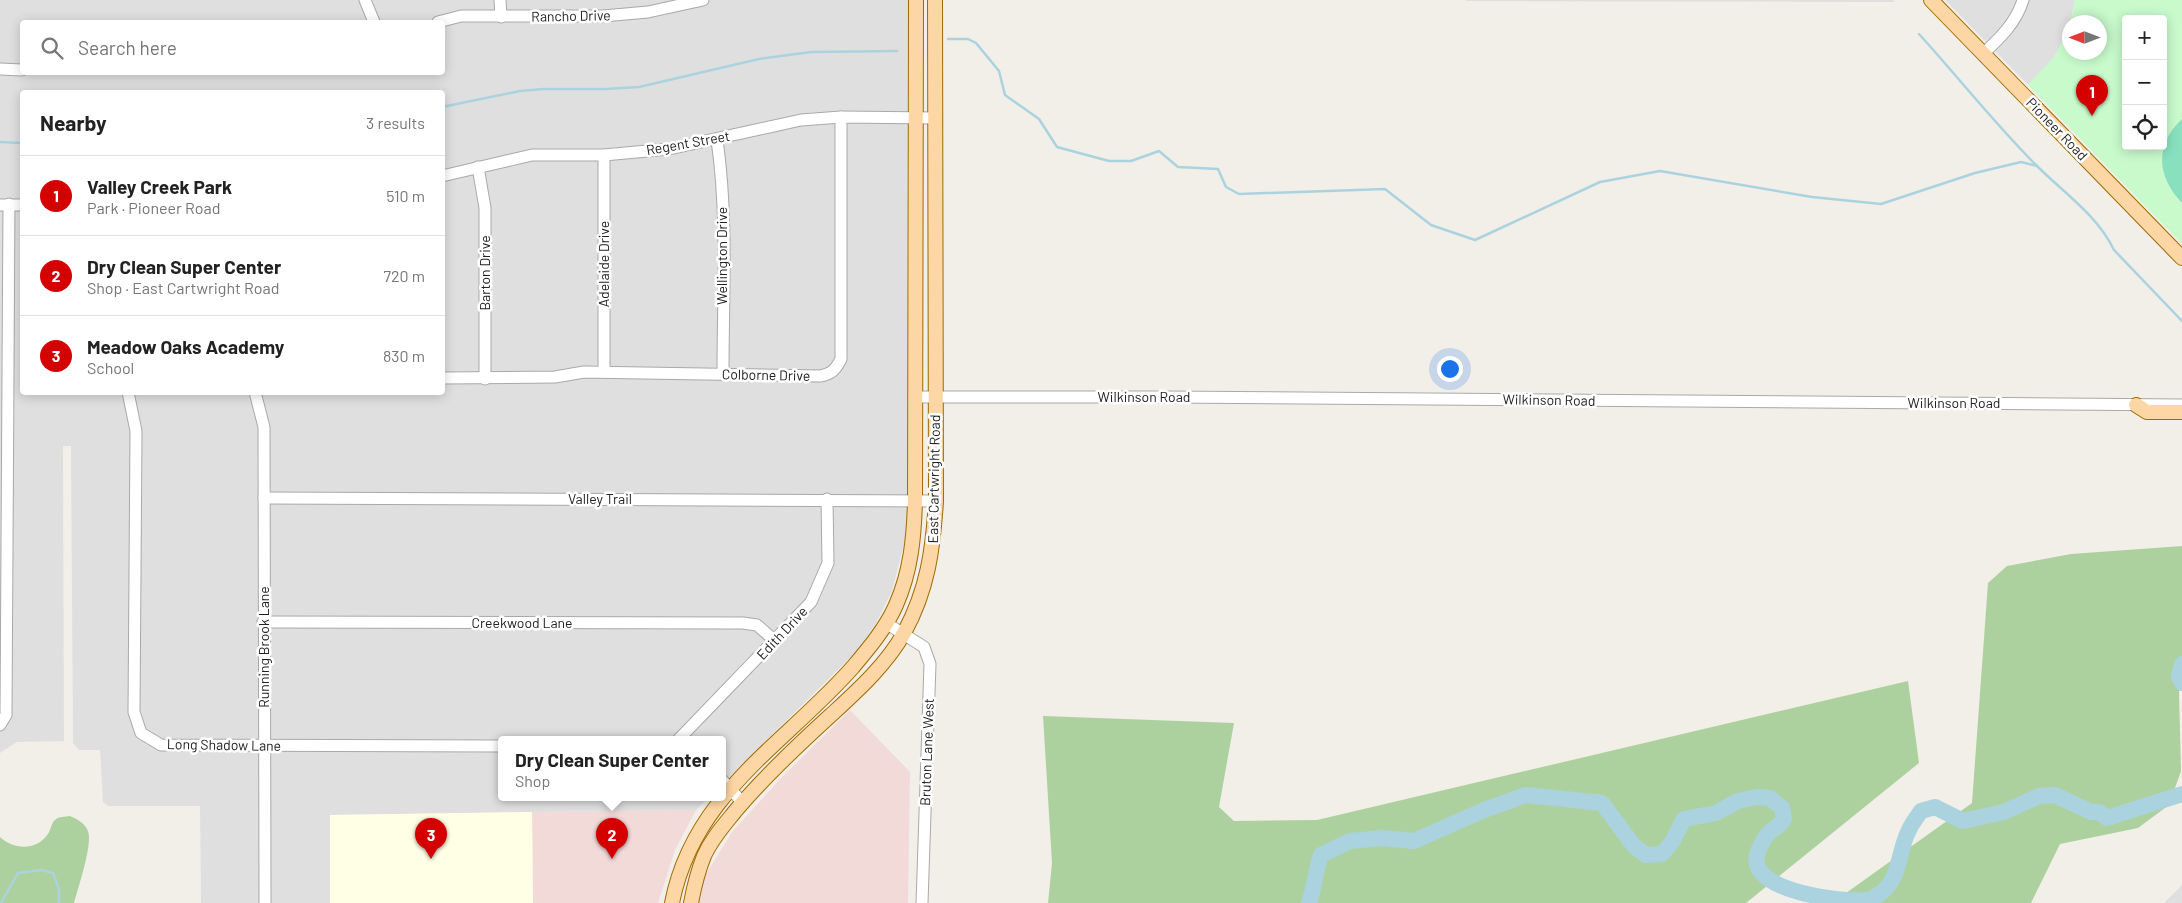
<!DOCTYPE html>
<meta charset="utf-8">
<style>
body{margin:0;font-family:Barlow,sans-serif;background:#f2f2f2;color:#222}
.controls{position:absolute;right:15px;top:15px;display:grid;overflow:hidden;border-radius:5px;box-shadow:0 2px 12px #0003}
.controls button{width:45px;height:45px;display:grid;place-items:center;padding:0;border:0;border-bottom:1px solid #e0e0e0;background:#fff;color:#222;font:25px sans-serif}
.compass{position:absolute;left:2062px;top:15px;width:45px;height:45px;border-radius:50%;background:#fff;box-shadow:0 2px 12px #0003;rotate:270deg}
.you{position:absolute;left:1449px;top:368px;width:18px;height:18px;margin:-12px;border:4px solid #fff;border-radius:50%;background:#1a73e8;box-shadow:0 0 0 8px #1a73e833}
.badge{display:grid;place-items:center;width:32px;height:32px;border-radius:50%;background:#d40000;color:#fff;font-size:16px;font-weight:700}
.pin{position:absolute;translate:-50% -41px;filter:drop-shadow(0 1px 2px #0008)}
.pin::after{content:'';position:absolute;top:26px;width:18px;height:15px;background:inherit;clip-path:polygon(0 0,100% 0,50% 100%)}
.popup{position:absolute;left:498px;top:736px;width:228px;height:65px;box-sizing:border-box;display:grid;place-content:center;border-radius:5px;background:#fff;filter:drop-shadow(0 1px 4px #0005);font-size:16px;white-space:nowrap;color:#767676}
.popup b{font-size:19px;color:#222}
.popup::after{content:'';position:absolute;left:50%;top:100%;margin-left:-10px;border:10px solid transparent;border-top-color:#fff}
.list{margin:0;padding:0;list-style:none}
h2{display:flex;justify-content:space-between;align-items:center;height:65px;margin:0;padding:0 20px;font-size:21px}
h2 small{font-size:16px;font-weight:400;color:#767676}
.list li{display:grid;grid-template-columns:32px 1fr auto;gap:15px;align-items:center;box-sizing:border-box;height:80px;padding:0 20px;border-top:1px solid #e0e0e0}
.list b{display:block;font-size:19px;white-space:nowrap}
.list p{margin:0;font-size:16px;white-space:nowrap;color:#767676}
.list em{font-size:16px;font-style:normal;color:#767676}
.icon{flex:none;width:28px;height:28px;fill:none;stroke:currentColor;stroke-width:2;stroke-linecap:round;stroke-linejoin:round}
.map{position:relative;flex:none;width:2182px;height:903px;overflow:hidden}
.search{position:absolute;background:#fff;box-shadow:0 2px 12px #0003;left:20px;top:20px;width:425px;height:55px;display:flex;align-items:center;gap:12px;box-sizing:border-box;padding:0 18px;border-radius:5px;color:#767676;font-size:19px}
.panel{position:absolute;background:#fff;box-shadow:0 2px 12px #0003;left:20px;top:90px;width:425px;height:305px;border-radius:5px}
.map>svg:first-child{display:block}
.residential{fill:#e0dfdf;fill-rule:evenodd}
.commercial{fill:#f2dad9}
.education{fill:#ffffe5}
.forest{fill:#add19e}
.park{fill:#c8facc;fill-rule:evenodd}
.pitch{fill:#88e0be}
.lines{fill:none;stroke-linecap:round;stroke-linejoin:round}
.stream{stroke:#aad3df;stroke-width:2.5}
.river{stroke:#aad3df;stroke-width:16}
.minor-casing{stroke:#a9a9a9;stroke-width:13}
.major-casing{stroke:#a06b00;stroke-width:16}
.minor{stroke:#fff;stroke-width:11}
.major{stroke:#fcd6a4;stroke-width:14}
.labels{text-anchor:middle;stroke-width:5;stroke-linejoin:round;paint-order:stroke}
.street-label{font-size:14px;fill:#222;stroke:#fff}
</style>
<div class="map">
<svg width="2182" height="903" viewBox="0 0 2182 903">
<rect width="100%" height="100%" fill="#f2efe9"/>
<g class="residential">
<path d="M0,0h908l-1,533 -15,58 -18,36 -19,26 -133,131v-44h-220v58h206l-12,12 -366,5v88h-129l-1,-97h-92l-5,-4 -3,-52h-21l-6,-7 -2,-297h-8l1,295 -47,1 -17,11zM22,22h420v50h-420zM22,92h420v300h-420z"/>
<polygon points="1466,0 1893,0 1895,2 1466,1"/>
<polygon points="1945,0 2075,0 2069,28 2061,47 2049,64 2028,85"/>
<polygon points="2182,885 2182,903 2164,903"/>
</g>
<g class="commercial">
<polygon points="850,710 910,772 908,903 697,903 706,874 732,832 781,778"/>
<polygon points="696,810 675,850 658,903 533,903 532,812"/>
</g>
<polygon class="education" points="532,812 533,903 330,903 330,815"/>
<g class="forest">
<polygon points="2182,546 2182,691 2179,691 2181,771 2169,805 2138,828 2060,844 2031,903 1832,903 1972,803 1988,583 2007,566 2071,554"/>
<polygon points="1908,681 1919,763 1746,903 1048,903 1052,863 1043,716 1234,723 1219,807 1234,821 1317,820"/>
<path d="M70,816c7,3 15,7 18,15 5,13 -10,57 -14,72h-74v-66c14,13 36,14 48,-3 3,-4 3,-11 7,-14 4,-4 10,-3 15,-4z"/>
</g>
<path class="park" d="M2075,0h107v244l-154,-159 27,-29 14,-29 1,25h30v-30h-29zM2126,19h37v127h-37z"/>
<path class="pitch" d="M2182,119v84c-25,-26 -28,-58 0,-84z"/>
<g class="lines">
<g class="stream">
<path d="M1919,34c39,43 77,91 118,132 27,27 60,49 77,84l68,71"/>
<polyline points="948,39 968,39 976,43 999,71 1005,95 1039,119 1057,147 1109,161 1131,161 1159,151 1178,167 1218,169 1226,187 1239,194 1385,189 1431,225 1475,240 1600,182 1660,171 1812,197 1881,204 1975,173 2021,162 2037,166"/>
<polyline points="442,107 520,91 543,89 605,89 639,87 759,59 811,52 897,51"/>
<polyline points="0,142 22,143"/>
<polyline points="1,903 18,873 42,870 53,873 59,889 59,903"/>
</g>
<g class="river">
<polyline points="2182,664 2179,676 2182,683"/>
<path d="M1309,903c6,-16 6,-32 12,-48l29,-14 32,-3 32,3 70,-31 42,-15 76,8 32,43 12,9 16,-1 10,-12 12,-23 32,-6 22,-12 19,-4 13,1 12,10 2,11c-4,7 -8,8 -13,12 -6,5 -12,16 -14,24 -9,37 88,48 112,45 4,-1 9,-5 13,-8 19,-15 16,-42 27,-62 3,-7 8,-13 12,-19l14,-4 28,14 41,-9 35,-16 16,-1 36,17h8l8,6 75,-24"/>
</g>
<defs>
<g id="minor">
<polyline points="365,0 374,22"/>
<polyline points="500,0 501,17"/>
<polyline points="438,22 461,16 603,16 648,12 703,0"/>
<path d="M1983,54c17,-16 33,-31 40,-54"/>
<polyline points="0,69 22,70"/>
<path d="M717,140c11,75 6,157 6,233"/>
<polyline points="478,167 485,208 485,379"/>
<polyline points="442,176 532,155 604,155 669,149 801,120 841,117 935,118"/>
<polyline points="0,205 22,205"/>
<polyline points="604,372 604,155"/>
<path d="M442,378l113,-1 29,-5 236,4c12,-2 16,-7 21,-17v-242"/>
<polyline points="128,392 136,431 134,712 141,733 161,745 502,746"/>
<polyline points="255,392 264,427 265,903"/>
<polyline points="915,397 1166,397 2182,405"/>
<polyline points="264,498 936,501"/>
<polyline points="263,622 743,623 757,625 775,641"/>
<polyline points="886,623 924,647 930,664 922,903"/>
<polyline points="0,725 6,715 9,204"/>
<polyline points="678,740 811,602 828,563 827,499"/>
<polyline points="722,780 743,803"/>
</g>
<g id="major">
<polyline points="1931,0 2182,258"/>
<polyline points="2136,405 2147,412 2182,412"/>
<path d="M672,903c21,-109 113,-159 181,-236 16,-19 33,-39 43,-62 15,-34 18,-68 19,-104l1,-501"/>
<path d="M691,903c3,-16 7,-32 13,-47 8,-18 21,-32 33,-47 29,-34 61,-64 94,-94 26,-24 56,-51 73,-82 24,-44 29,-84 32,-132l-1,-501"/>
</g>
</defs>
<use href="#minor" class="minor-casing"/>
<use href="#major" class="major-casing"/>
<use href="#minor" class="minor"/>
<use href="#major" class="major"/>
</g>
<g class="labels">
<g class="street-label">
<text transform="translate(571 16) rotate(-1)" y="5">Rancho Drive</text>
<text transform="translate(2057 129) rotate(46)" y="5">Pioneer Road</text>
<text transform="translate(688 143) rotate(-10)" y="5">Regent Street</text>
<text transform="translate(722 256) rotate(-90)" y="5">Wellington Drive</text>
<text transform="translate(604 264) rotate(-90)" y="5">Adelaide Drive</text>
<text transform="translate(485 273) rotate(-90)" y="5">Barton Drive</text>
<text transform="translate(766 375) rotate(1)" y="5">Colborne Drive</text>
<text x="1144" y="402">Wilkinson Road</text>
<text transform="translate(1549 400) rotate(1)" y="5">Wilkinson Road</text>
<text x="1954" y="408">Wilkinson Road</text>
<text transform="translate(934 479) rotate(-89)" y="5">East Cartwright Road</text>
<text x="600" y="504">Valley Trail</text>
<text x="522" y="628">Creekwood Lane</text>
<text transform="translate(782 633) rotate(-47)" y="5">Edith Drive</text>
<text transform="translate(264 647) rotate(-90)" y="5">Running Brook Lane</text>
<text transform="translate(224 745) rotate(1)" y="5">Long Shadow Lane</text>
<text transform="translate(927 752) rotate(-88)" y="5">Bruton Lane West</text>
</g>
</g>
</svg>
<div class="controls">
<button>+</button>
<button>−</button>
<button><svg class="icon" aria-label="locate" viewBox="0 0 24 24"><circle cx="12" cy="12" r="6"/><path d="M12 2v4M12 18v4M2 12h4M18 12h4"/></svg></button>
</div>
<svg class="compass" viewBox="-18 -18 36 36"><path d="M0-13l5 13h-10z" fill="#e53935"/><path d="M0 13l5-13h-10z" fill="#767676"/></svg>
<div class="you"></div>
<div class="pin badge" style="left:2092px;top:116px">1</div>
<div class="pin badge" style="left:612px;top:859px">2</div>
<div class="popup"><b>Dry Clean Super Center</b>Shop</div>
<div class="pin badge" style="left:431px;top:859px">3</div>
<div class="search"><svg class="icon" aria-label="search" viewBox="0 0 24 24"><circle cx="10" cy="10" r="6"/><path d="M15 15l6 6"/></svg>Search here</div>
<section class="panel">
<h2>Nearby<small>3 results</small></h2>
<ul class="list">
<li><span class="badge">1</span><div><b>Valley Creek Park</b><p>Park · Pioneer Road</p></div><em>510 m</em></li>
<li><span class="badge">2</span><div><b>Dry Clean Super Center</b><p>Shop · East Cartwright Road</p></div><em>720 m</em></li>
<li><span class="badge">3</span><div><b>Meadow Oaks Academy</b><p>School</p></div><em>830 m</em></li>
</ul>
</section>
</div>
